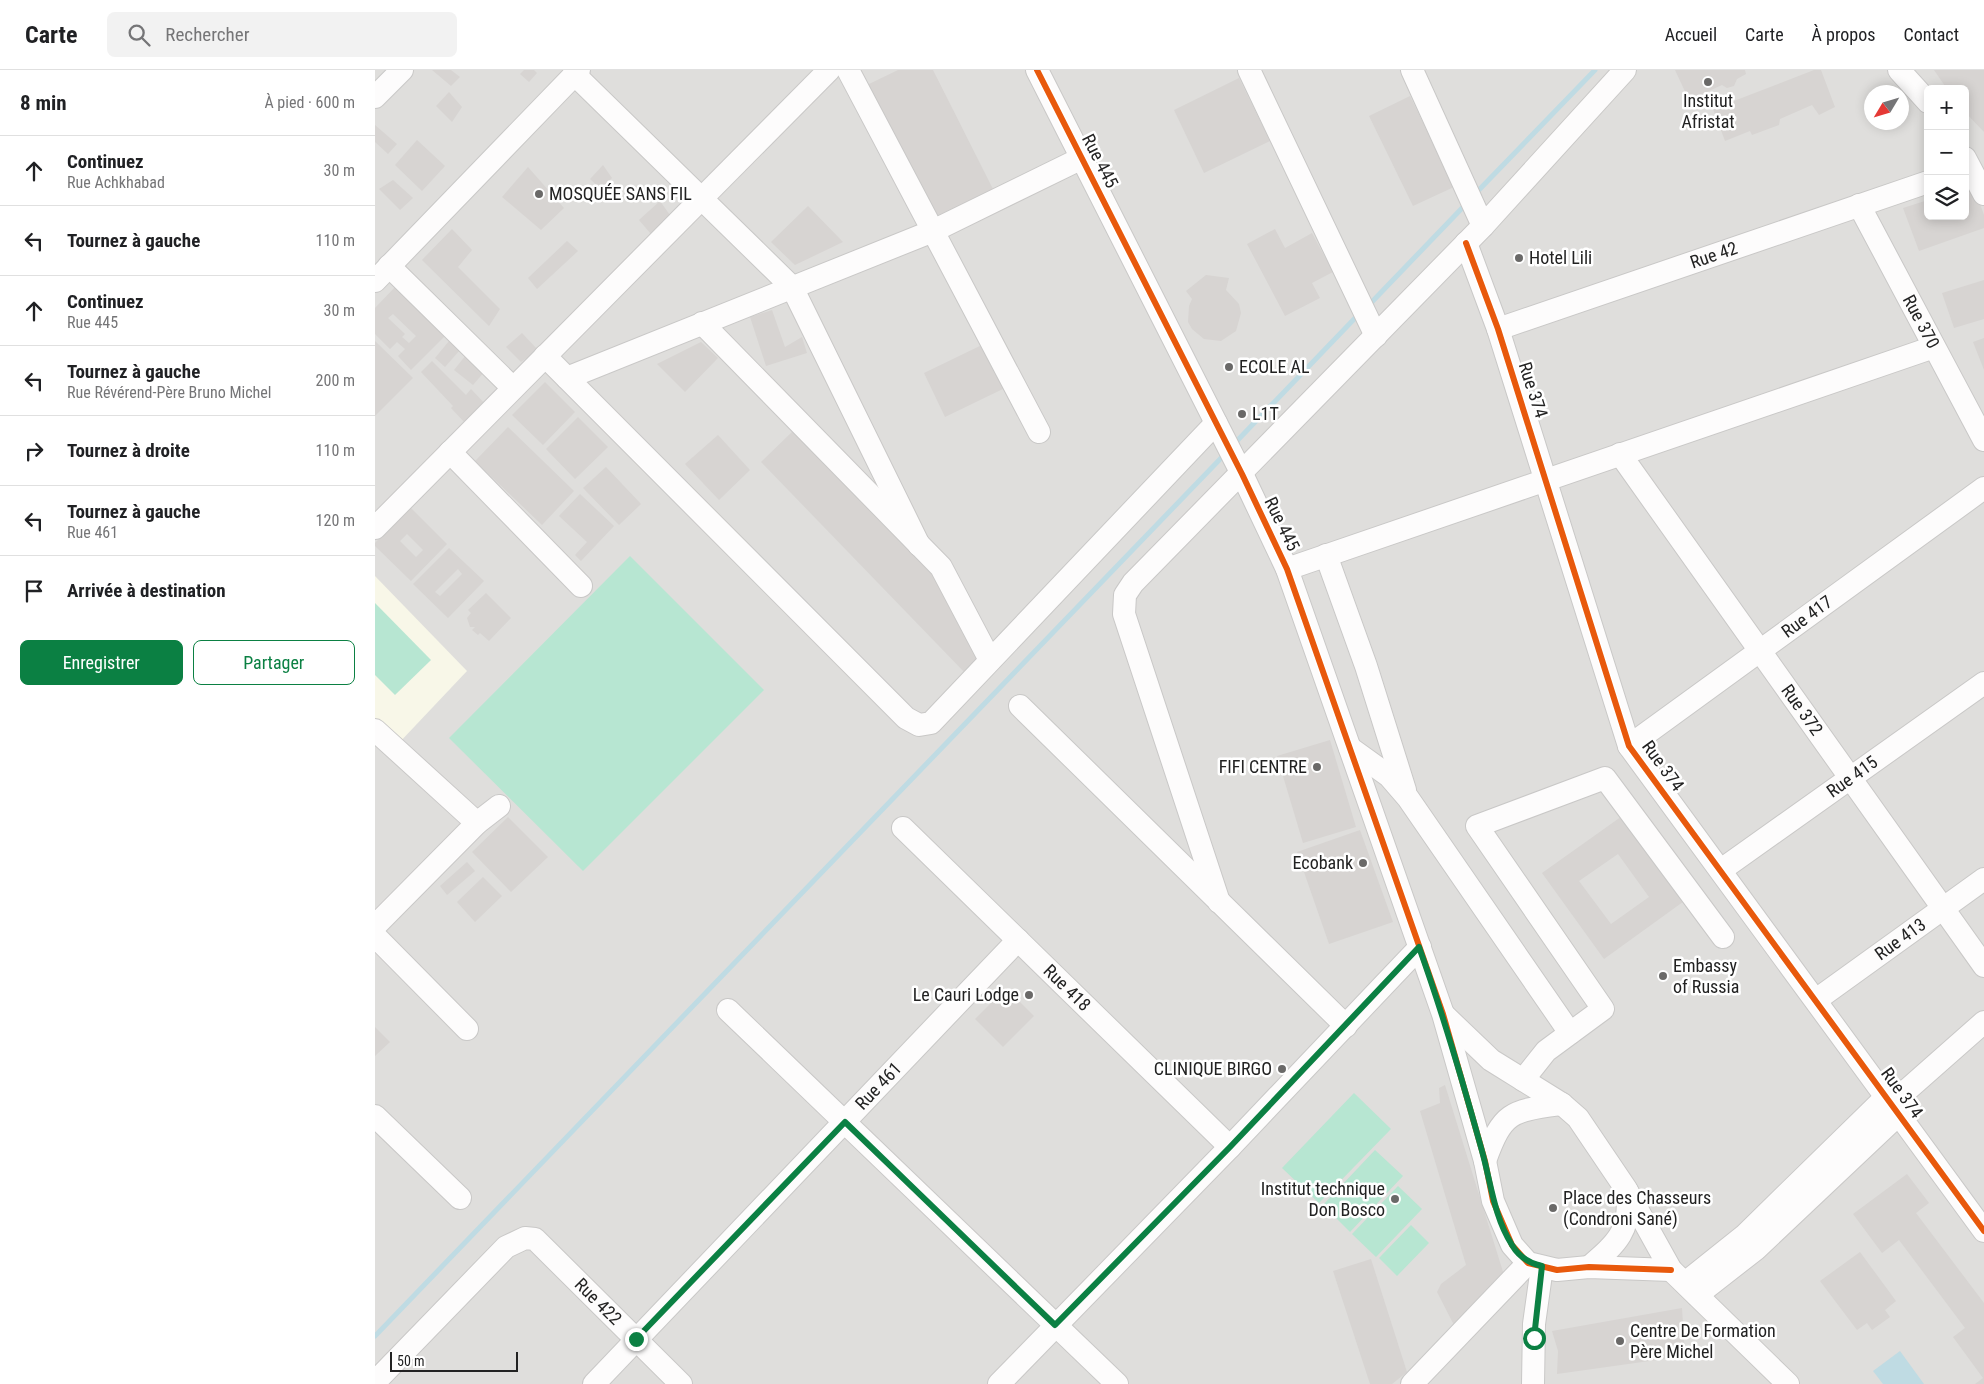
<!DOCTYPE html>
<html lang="fr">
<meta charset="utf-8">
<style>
body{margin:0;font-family:"Roboto Condensed",sans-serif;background:#f2f2f2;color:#202124}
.controls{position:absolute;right:15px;top:15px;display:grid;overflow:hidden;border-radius:8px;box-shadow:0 2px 12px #0003}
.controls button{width:45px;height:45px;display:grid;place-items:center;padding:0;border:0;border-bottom:1px solid #e0e0e0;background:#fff;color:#202124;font:25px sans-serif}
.compass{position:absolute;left:1489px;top:15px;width:45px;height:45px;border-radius:50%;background:#fff;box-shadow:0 2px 12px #0003;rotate:232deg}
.scale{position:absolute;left:15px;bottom:12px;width:128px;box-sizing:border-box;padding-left:5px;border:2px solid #222;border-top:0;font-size:14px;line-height:18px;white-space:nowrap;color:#222;-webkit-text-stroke:4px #fff;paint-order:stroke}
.stop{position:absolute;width:15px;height:15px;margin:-11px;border:4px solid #0b8043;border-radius:50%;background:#fff}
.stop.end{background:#0b8043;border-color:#fff;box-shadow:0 1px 5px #0008}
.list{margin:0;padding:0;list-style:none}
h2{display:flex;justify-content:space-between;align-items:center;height:65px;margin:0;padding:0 20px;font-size:21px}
h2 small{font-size:16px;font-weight:400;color:#757577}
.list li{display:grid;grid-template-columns:32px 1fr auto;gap:15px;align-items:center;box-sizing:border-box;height:70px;padding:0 20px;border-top:1px solid #e0e0e0}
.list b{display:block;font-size:19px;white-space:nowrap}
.list p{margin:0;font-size:16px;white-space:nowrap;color:#757577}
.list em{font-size:16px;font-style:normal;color:#757577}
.actions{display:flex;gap:10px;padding:15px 20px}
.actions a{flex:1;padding:11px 0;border:1px solid #0b8043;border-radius:8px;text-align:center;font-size:18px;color:#0b8043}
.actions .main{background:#0b8043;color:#fff}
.icon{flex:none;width:28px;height:28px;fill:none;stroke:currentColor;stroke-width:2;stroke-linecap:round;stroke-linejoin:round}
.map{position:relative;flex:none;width:1609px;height:1314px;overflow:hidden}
header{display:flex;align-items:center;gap:30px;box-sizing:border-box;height:70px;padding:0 25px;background:#fff;border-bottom:1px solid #e0e0e0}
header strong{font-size:24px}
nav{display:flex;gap:28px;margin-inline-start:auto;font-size:18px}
.search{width:350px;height:45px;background:#f2f2f2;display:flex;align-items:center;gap:12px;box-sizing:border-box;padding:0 18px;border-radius:8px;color:#757577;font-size:19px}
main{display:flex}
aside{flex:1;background:#fff}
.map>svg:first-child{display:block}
.residential{fill:#dfdedc;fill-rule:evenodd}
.education{fill:#f8f7e8}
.pitch{fill:#b7e6d2}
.water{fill:#bfdbe3}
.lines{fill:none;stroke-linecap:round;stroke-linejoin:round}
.stream{stroke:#bfdbe3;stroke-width:5}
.building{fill:#d7d4d2;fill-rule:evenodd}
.minor-casing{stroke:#c9c8c7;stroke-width:24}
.minor{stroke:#fdfcfc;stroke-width:22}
.cycleway-casing{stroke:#fff;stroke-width:9}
.cycleway{stroke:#e8590c;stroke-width:6}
.route{stroke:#0b8043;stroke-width:6}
.poi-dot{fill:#6a6968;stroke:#fff;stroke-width:2}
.labels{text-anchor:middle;stroke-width:5;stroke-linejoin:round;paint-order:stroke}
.poi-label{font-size:18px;fill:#222;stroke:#fff;text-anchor:start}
.street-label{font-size:18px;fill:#222;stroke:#fff}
</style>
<header>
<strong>Carte</strong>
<div class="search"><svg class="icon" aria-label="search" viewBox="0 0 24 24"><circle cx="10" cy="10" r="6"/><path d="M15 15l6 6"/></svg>Rechercher</div>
<nav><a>Accueil</a><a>Carte</a><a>À propos</a><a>Contact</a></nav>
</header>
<main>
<aside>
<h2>8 min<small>À pied · 600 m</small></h2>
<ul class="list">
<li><svg class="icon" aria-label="ahead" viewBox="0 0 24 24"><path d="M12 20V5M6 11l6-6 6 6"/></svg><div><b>Continuez</b><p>Rue Achkhabad</p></div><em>30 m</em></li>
<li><svg class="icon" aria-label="left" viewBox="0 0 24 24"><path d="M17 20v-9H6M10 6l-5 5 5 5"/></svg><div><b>Tournez à gauche</b></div><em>110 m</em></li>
<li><svg class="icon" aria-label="ahead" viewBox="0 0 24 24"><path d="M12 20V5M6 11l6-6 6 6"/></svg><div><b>Continuez</b><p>Rue 445</p></div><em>30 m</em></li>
<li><svg class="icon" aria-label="left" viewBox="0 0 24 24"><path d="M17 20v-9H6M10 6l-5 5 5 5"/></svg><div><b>Tournez à gauche</b><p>Rue Révérend-Père Bruno Michel</p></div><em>200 m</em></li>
<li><svg class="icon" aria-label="right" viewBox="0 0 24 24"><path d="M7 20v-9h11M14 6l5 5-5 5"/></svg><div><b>Tournez à droite</b></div><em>110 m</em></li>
<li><svg class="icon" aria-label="left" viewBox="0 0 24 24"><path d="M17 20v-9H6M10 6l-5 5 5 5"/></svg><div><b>Tournez à gauche</b><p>Rue 461</p></div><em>120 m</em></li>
<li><svg class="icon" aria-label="arrive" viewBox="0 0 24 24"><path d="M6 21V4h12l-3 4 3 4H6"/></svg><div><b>Arrivée à destination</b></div></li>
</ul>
<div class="actions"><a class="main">Enregistrer</a><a>Partager</a></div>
</aside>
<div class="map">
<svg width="1609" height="1314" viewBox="0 0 1609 1314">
<rect width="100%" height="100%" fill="#f0eeeb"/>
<path class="residential" d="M0,0h1609v1314h-1609zM1553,19h37v127h-37zM1496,22h30v30h-30z"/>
<polygon class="education" points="0,506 92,601 23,674 0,651"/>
<g class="pitch">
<polygon points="255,486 389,620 208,801 74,668"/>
<polygon points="0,533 56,590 20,625 0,605"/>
<polygon points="979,1023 1016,1059 944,1133 907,1098"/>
<polygon points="1000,1080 1028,1106 975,1162 948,1135"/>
<polygon points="1023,1116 1047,1139 1001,1187 977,1164"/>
<polygon points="1036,1155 1054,1173 1022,1206 1004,1188"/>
</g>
<polygon class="water" points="1525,1281 1549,1314 1508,1314 1498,1301"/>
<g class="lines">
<g class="stream">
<polyline points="1100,124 1220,0"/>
<polyline points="993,236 1091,134"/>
<polyline points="859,374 983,245"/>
<polyline points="0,1266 850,384"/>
</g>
</g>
<g class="building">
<polygon points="57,0 76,0 85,7 76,16"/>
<polygon points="149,0 159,0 162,3 154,12 145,4"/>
<polygon points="523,0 558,0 621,125 562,154 492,15"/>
<polygon points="1300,0 1370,0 1371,4 1362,9 1359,16 1352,18 1347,15 1314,30"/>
<polygon points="1439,0 1446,0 1460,37 1444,45 1437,35 1405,49 1404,55 1377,65 1375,61 1350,71 1338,39"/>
<polygon points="1559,0 1609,0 1609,62 1590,42 1590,19 1572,19"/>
<polygon points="864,8 895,71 829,103 799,40"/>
<polygon points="74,22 87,37 77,52 61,36"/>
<polygon points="1035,26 1079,117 1038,136 994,46"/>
<polygon points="0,55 22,74 13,84 0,72"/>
<polygon points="42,70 70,96 47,121 20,95"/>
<polygon points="228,95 237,108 226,119 215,109"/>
<polygon points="153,97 189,138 166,160 127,127"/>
<polygon points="18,110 38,128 25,140 4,119"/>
<polygon points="1598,114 1609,145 1609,158 1544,181 1528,138 1553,130 1553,146 1590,146 1590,117"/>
<polygon points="285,131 297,148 276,164 264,150"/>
<polygon points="433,136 468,172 420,195 396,172"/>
<polygon points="77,159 97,180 83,197 125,239 114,256 47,190"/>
<polygon points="900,159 910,178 937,163 958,202 937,213 945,228 910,246 872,174"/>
<polygon points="192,171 203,181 162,219 153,208"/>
<polygon points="831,205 854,208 851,220 864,234 866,243 861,261 846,271 829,269 817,259 813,252 814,236 817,229 811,221"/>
<polygon points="1609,210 1609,249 1579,258 1567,223"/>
<path d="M23,214l50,49 -37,37 -13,-14 7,-7 -8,-7 -7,7 -15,-15v-26zM18,244l23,22 -7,7 -7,-6 3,-3 -17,-16z"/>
<polygon points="397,240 410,277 427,267 432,283 391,296 375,247"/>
<polygon points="147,263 163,280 146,292 131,277"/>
<polygon points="1609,268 1609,300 1598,272"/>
<polygon points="0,271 38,308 0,346"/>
<polygon points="74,271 85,280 70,297 60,288"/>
<polygon points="326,272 343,288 310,322 282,294"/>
<polygon points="611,273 632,317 570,347 549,303"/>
<polygon points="91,285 110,301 98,315 79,300"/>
<polygon points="57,291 91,325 96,319 112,336 92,355 76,338 78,336 46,302"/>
<polygon points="170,312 200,342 168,375 137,345"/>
<polygon points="203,347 233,377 200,409 171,379"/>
<polygon points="133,357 199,421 167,455 100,391"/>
<polygon points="419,360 561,506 607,591 592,605 386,392"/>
<polygon points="343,365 375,400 344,430 310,394"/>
<polygon points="231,397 266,434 244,455 208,418"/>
<polygon points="205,424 239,456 206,491 200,485 212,472 184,446"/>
<path d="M35,437l37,37 -36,37 -36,-35v-3zM32,464l16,16 -7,7 -16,-16z"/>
<path d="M74,478l35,33 -36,37 -35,-34zM83,499l4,5 -22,22 -5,-4z"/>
<polygon points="111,523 136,548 114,571 105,563 103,565 97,560 100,557 95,557 92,548 96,543 93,540"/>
<polygon points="955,670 981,757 928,773 902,686"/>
<path d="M1250,744l62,85 -83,60 -62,-86zM1243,784l31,43 -38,27 -32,-43z"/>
<polygon points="133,747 173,787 136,822 97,782"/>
<polygon points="985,760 1018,852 954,874 922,782"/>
<polygon points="92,792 100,801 72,825 65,816"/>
<polygon points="108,807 127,826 100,852 82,832"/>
<polygon points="631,918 659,946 628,977 600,949"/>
<polygon points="0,957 15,972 0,986"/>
<polygon points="1070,1015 1129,1205 1079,1255 1062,1222 1066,1214 1091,1195 1045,1041 1065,1033 1064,1018"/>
<polygon points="1532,1104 1554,1133 1541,1143 1609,1233 1609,1314 1600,1314 1608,1308 1578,1267 1590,1258 1524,1170 1507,1183 1478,1144"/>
<polygon points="1485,1182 1521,1231 1510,1240 1515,1247 1497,1260 1492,1253 1482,1260 1445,1211"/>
<polygon points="996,1189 1032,1302 1017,1314 995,1314 958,1201"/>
<polygon points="1307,1238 1310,1286 1182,1304 1183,1281 1177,1261"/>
</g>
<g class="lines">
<defs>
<g id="minor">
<polyline points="473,0 664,362"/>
<polyline points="662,0 867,404 912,499 1068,944 1110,1091 1118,1131 1137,1175 1153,1193 1182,1200 1214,1197 1296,1200"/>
<polyline points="874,0 1001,266"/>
<polyline points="1037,0 1108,156"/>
<polyline points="1524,0 1553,32"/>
<polyline points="199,4 417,217 544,475"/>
<polyline points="0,27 27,0"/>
<polyline points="1590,88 1609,124"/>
<path id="s1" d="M1484,135l125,235"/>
<polyline points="1091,173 1123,259 1254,676 1609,1161"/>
<polyline points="14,196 138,318"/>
<polyline points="0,211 204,0"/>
<polyline points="327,253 566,497 615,590"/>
<path id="s2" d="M1123,259l430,-147"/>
<polyline points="170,286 531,648 544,655 556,653 841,353"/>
<polyline points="192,308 558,161 707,88"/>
<polyline points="75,382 206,516"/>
<path id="s3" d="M1245,384l364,512"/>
<polyline points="0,458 454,0"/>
<polyline points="951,485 991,596 1030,720"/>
<polyline points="912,499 1559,277"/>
<polyline points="645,636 971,956"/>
<polyline points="0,660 102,753"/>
<path id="s4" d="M1254,676l355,-258"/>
<polyline points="975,678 1014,706 1033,728 1195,963"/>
<path id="s5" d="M528,758l327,319"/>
<path id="s6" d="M1346,800l263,-187"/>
<polyline points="844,832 749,544 750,525 758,513 1108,156 1250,0"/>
<polyline points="0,856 102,753 124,736"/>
<polyline points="0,866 92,959"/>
<path id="s7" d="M1441,930l168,-121"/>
<polyline points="353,940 742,1314"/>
<polyline points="1069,945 1116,990 1187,1034 1203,1048 1251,1119 1296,1200 1413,1314"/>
<polyline points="1148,1010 1171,981 1228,939 1102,756 1230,708 1348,867"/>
<polyline points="0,1046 85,1128"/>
<path d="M1110,1091c18,-50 26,-50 77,-57"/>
<path d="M1214,1197c28,-24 43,-37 38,-76"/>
<polyline points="1310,1213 1370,1165 1511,1027 1532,1020 1609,952"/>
<polyline points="1322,1225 1381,1179 1524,1044 1529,1029"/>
<path id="s8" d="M0,1312l131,-135 19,-9 10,1 146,145"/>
<path id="s9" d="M219,1314l424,-444"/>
<polyline points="624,1314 855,1077 1045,877"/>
<polyline points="1037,1314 1153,1193"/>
<polyline points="1158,1314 1159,1254 1167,1197"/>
</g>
</defs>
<use href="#minor" class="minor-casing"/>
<use href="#minor" class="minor"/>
<defs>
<g id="cycleway">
<polyline points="662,0 867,404 912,499 1068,944 1110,1091 1118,1131 1137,1175 1153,1193 1182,1200 1214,1197 1296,1200"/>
<polyline points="1091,173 1123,259 1254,676 1609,1161"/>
</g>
</defs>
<use href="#cycleway" class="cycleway-casing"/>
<use href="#cycleway" class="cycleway"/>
</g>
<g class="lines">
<path class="route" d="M261,1269l209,-217 210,203 175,-178 189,-200c24,67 44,135 63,204 9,32 12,66 30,94 7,12 16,18 30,21l-8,72"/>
</g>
<g class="poi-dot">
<circle cx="1333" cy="12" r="5"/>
<circle cx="164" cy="124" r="5"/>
<circle cx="1144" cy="188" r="5"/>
<circle cx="854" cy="297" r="5"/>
<circle cx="867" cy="344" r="5"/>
<circle cx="942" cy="697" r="5"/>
<circle cx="988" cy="793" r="5"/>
<circle cx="1288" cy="906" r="5"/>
<circle cx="654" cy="925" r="5"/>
<circle cx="907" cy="999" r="5"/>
<circle cx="1020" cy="1129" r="5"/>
<circle cx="1178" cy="1138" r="5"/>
<circle cx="1245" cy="1271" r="5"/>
</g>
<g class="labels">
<g class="poi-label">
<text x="1333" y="37" text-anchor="middle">Institut<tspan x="1333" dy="21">Afristat</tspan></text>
<text x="174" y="130">MOSQUÉE SANS FIL</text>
<text x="1154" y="194">Hotel Lili</text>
<text x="864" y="303">ECOLE AL</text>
<text x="877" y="350">L1T</text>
<text x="932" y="703" text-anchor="end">FIFI CENTRE</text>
<text x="978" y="799" text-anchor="end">Ecobank</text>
<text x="1298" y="902">Embassy<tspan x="1298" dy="21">of Russia</tspan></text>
<text x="644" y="931" text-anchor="end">Le Cauri Lodge</text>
<text x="897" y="1005" text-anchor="end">CLINIQUE BIRGO</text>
<text x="1010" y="1125" text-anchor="end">Institut technique<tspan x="1010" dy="21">Don Bosco</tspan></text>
<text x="1188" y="1134">Place des Chasseurs<tspan x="1188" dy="21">(Condroni Sané)</tspan></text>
<text x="1255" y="1267">Centre De Formation<tspan x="1255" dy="21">Père Michel</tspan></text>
</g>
<g class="street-label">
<text transform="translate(725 91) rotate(63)" y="6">Rue 445</text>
<text dy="6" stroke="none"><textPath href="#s2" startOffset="228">Rue 42</textPath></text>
<text dy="6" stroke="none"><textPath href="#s1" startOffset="132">Rue 370</textPath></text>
<text transform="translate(1158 320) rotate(72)" y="6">Rue 374</text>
<text transform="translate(907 454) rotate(64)" y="6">Rue 445</text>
<text dy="6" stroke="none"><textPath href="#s4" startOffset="220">Rue 417</textPath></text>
<text dy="6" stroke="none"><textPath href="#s3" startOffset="314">Rue 372</textPath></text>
<text transform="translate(1288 696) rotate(54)" y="6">Rue 374</text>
<text dy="6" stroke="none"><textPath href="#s6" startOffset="161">Rue 415</textPath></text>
<text dy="6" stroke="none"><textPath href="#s7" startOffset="104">Rue 413</textPath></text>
<text dy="6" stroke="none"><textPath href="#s5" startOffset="229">Rue 418</textPath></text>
<text dy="6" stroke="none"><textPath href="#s9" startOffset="412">Rue 461</textPath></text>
<text transform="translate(1527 1023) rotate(54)" y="6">Rue 374</text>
<text dy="6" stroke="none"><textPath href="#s8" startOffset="308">Rue 422</textPath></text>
</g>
</g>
</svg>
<div class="controls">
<button>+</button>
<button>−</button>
<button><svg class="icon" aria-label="layers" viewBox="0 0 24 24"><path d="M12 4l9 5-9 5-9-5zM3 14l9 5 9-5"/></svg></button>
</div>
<svg class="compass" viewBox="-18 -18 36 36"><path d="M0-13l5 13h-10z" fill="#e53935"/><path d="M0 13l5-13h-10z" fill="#757577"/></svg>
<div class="scale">50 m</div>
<div class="stop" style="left:1159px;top:1268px"></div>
<div class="stop end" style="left:261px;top:1269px"></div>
</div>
</main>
